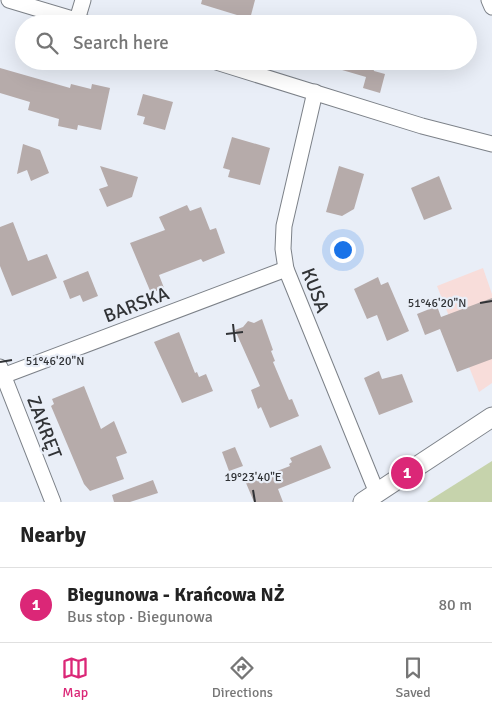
<!DOCTYPE html>
<meta charset="utf-8">
<style>
body{margin:0;font-family:Signika,sans-serif;background:#f6f6f6;color:#222}
.you{position:absolute;left:342px;top:249px;width:18px;height:18px;margin:-12px;border:4px solid #fff;border-radius:50%;background:#1a73e8;box-shadow:0 0 0 8px #1a73e833}
.badge{display:grid;place-items:center;width:32px;height:32px;border-radius:50%;background:#db2777;color:#fff;font-size:16px;font-weight:700}
.pin{position:absolute;translate:-50% -50%;border:2px solid #fff;box-shadow:0 1px 5px #0006}
.list{margin:0;padding:0;list-style:none}
h2{display:flex;justify-content:space-between;align-items:center;height:65px;margin:0;padding:0 20px;font-size:21px}
h2 small{font-size:16px;font-weight:400;color:#767676}
.list li{display:grid;grid-template-columns:32px 1fr auto;gap:15px;align-items:center;box-sizing:border-box;height:75px;padding:0 20px;border-top:1px solid #e0e0e0}
.list b{display:block;font-size:19px;white-space:nowrap}
.list p{margin:0;font-size:16px;white-space:nowrap;color:#767676}
.list em{font-size:16px;font-style:normal;color:#767676}
.icon{flex:none;width:28px;height:28px;fill:none;stroke:currentColor;stroke-width:2;stroke-linecap:round;stroke-linejoin:round}
.map{position:relative;flex:none;width:492px;height:502px;overflow:hidden}
.search{position:absolute;background:#fff;box-shadow:0 5px 20px #0002;left:15px;right:15px;top:15px;height:55px;display:flex;align-items:center;gap:12px;box-sizing:border-box;padding:0 18px;border-radius:28px;color:#767676;font-size:19px}
.sheet{height:140px;background:#fff}
nav{display:flex;justify-content:space-around;align-items:center;box-sizing:border-box;height:70px;border-top:1px solid #e0e0e0;background:#fff;font-size:14px;color:#767676}
nav a{display:grid;justify-items:center;gap:2px}
nav .on{color:#db2777}
.map>svg:first-child{display:block}
.industrial{fill:#f8ddda}
.green{fill:#c6d3ac}
.building{fill:#b6abaa}
.lines{fill:none;stroke-linecap:round;stroke-linejoin:round}
.minor-casing{stroke:#7c8188;stroke-width:17}
.tertiary-casing{stroke:#7c8188;stroke-width:21}
.minor{stroke:#fff;stroke-width:15}
.tertiary{stroke:#fff;stroke-width:19}
.ticks{fill:none;stroke:#313336;stroke-width:2}
.labels{text-anchor:middle;stroke-width:4.5;stroke-linejoin:round;paint-order:stroke}
.street-label{font-size:19px;fill:#313336;stroke:#e9eef7}
.ticks-label{font-size:12px;text-anchor:middle;fill:#313336;stroke:#e9eef7;stroke-width:4.5;stroke-linejoin:round;paint-order:stroke}
</style>
<div class="map">
<svg width="492" height="502" viewBox="0 0 492 502">
<rect width="100%" height="100%" fill="#e9eef7"/>
<polygon class="industrial" points="483,268 492,294 492,383 479,392 437,286"/>
<polygon class="green" points="492,461 492,502 427,502"/>
<g class="building">
<polygon points="202,0 255,0 250,19 201,4"/>
<polygon points="325,61 371,61 374,71 385,74 380,93 363,88 366,77 325,65"/>
<polygon points="0,68 70,88 71,84 91,89 92,84 110,88 101,130 78,125 77,130 58,126 59,119 28,110 30,102 0,93"/>
<polygon points="143,94 173,102 165,130 143,124 145,117 137,115"/>
<polygon points="232,137 270,148 260,185 228,177 230,170 223,168"/>
<polygon points="23,144 40,150 49,173 31,181 27,170 17,174"/>
<polygon points="100,166 138,177 132,197 107,207 99,189 108,186"/>
<polygon points="339,166 364,174 354,209 342,216 326,212"/>
<polygon points="439,176 452,209 424,220 411,188"/>
<polygon points="187,205 190,211 201,207 210,230 216,228 225,253 203,262 201,259 159,275 164,288 151,293 130,243 165,230 159,217"/>
<polygon points="13,222 28,261 47,254 57,278 12,296 0,266 0,227"/>
<polygon points="88,271 98,296 83,302 80,295 70,299 63,281"/>
<polygon points="378,277 381,285 388,282 409,331 387,341 377,315 367,319 354,289"/>
<polygon points="492,298 492,359 457,372 440,329 425,335 417,314 437,306 441,317"/>
<polygon points="262,319 273,350 271,351 275,361 273,362 289,400 292,399 299,416 270,428 261,407 258,409 251,390 260,386 235,330 243,327 248,321 254,323"/>
<polygon points="179,332 195,373 197,372 199,377 206,374 213,391 182,403 154,342"/>
<polygon points="379,371 382,379 402,374 413,402 379,415 364,378"/>
<polygon points="84,386 101,429 114,421 127,453 116,457 124,479 90,491 84,484 51,406 54,404 52,399"/>
<polygon points="321,445 331,468 278,489 283,502 254,502 246,483 290,466 289,464 292,462 290,458"/>
<polygon points="235,447 243,466 229,471 222,452"/>
<polygon points="153,480 158,493 130,502 114,502 112,495"/>
</g>
<g class="lines">
<defs>
<g id="minor">
<polyline points="9,0 89,24"/>
<polyline points="489,0 492,7"/>
<polyline points="77,20 83,0"/>
<polyline points="213,61 422,126 492,144"/>
<polyline points="315,92 284,226 283,249 286,269 377,493"/>
<polyline points="0,367 53,502"/>
<polyline points="0,377 286,269"/>
</g>
<polyline id="tertiary" points="363,502 492,417"/>
</defs>
<use href="#minor" class="minor-casing"/>
<use href="#tertiary" class="tertiary-casing"/>
<use href="#minor" class="minor"/>
<use href="#tertiary" class="tertiary"/>
</g>
<path class="ticks" d="M480,303l12,-2M233,324l2,18M226,334l17,-2M0,362l12,-2M253,490l2,12"/>
<g class="labels">
<g class="street-label">
<text transform="translate(316 290) rotate(69)" y="7">KUSA</text>
<text transform="translate(136 304) rotate(-21)" y="7">BARSKA</text>
<text transform="translate(45 427) rotate(69)" y="7">ZAKRĘT</text>
</g>
</g>
<g class="ticks-label">
<text x="437" y="307">51°46'20"N</text>
<text x="55" y="365">51°46'20"N</text>
<text x="253" y="481">19°23'40"E</text>
</g>
</svg>
<div class="you"></div>
<div class="pin badge" style="left:407px;top:473px">1</div>
<div class="search"><svg class="icon" aria-label="search" viewBox="0 0 24 24"><circle cx="10" cy="10" r="6"/><path d="M15 15l6 6"/></svg>Search here</div>
</div>
<section class="sheet">
<h2>Nearby<small></small></h2>
<ul class="list">
<li><span class="badge">1</span><div><b>Biegunowa - Krańcowa NŻ</b><p>Bus stop · Biegunowa</p></div><em>80 m</em></li>
</ul>
</section>
<nav>
<a class="on"><svg class="icon" aria-label="map" viewBox="0 0 24 24"><path d="M3 6l6-2 6 2 6-2v14l-6 2-6-2-6 2zM9 4v14M15 6v14"/></svg>Map</a>
<a><svg class="icon" aria-label="directions" viewBox="0 0 24 24"><path d="M12 3l9 9-9 9-9-9zM9 14v-3h6M13 9l2 2-2 2"/></svg>Directions</a>
<a><svg class="icon" aria-label="saved" viewBox="0 0 24 24"><path d="M7 4h10v16l-5-4-5 4z"/></svg>Saved</a>
</nav>
